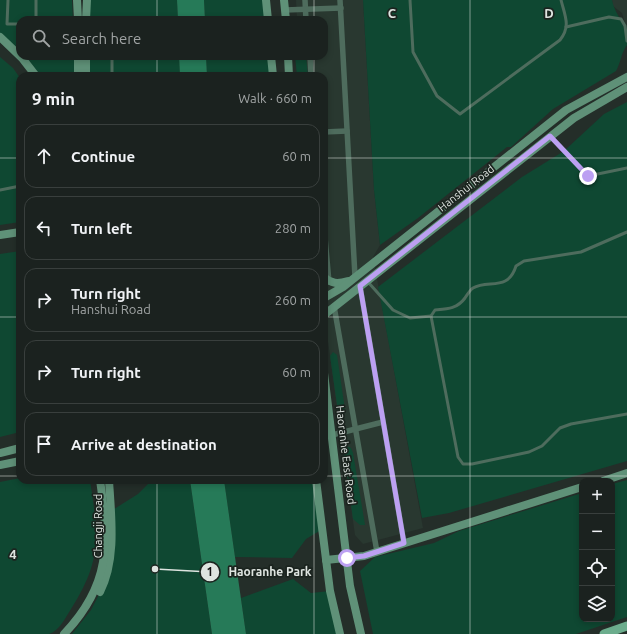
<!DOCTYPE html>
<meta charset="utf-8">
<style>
body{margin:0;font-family:Ubuntu,sans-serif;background:#282f2c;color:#f1f3f6}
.controls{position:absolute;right:12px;bottom:12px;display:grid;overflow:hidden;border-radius:8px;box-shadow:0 2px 6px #0003}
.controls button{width:36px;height:36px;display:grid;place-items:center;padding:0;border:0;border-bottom:1px solid #393f3d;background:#1b221f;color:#f1f3f6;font:20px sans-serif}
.stop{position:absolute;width:12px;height:12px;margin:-9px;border:3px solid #bca0f2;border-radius:50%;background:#fff}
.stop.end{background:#bca0f2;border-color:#fff;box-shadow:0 1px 4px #0008}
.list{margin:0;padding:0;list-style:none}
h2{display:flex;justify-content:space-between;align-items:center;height:52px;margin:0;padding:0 16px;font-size:17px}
h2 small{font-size:13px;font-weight:400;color:#a0a4a4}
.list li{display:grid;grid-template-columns:26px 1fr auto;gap:12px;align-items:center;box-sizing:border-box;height:64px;margin:0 8px 8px;padding:0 8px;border:1px solid #393f3d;border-radius:12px}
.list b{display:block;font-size:15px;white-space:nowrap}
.list p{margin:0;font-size:13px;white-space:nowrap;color:#a0a4a4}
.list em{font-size:13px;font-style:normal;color:#a0a4a4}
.icon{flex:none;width:22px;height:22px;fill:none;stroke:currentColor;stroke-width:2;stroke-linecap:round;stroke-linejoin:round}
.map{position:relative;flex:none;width:627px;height:634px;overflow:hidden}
.search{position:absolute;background:#1b221f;box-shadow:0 2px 6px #0003;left:16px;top:16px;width:312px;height:44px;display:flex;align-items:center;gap:10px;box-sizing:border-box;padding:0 14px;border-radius:12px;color:#a0a4a4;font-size:15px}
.panel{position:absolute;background:#1b221f;box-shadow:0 2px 6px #0003;left:16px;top:72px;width:312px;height:412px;border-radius:12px}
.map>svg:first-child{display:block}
.built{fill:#293830}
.green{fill:#0f4832}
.water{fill:#267a58}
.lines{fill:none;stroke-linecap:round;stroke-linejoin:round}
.lane{stroke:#4e6c5d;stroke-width:3}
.street{stroke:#4e6c5d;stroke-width:5.5}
.secondary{stroke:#5f9178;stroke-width:8}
.primary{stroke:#6cad8d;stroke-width:9}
.route{stroke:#bca0f2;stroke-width:5}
.grid{fill:none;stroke:#dee4e0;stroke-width:1;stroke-opacity:0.55}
.labels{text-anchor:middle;stroke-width:3.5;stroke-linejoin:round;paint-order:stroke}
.street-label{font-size:11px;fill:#dee4e0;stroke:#1b241f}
.grid-label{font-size:13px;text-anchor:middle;font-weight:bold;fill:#dee4e0;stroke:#1b241f;stroke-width:3.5;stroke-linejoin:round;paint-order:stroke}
.leader{fill:none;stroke:#dee4e0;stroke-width:1.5}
.callout-dot{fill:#dee4e0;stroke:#1b241f;stroke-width:1.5}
.mark-label{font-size:12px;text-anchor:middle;font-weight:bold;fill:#111}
.callout-label{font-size:12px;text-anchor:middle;font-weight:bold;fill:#dee4e0;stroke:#1b241f;stroke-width:3.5;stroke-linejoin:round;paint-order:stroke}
</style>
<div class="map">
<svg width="627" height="634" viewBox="0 0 627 634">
<rect width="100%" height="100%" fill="#242e29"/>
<g class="built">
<polygon points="296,0 363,0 374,190 380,245 373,257 423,528 363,544 355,535 324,313 324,76 302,76 300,56 324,56 324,20 297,20"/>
<polygon points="612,0 627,0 627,30 622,13 613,6"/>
</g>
<g class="green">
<polygon points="0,0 72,0 73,20 20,20 20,52 0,35"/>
<polygon points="87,0 177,0 178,20 86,20"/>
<polygon points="204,0 266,0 268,20 205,20"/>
<path d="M363,0h249c4,18 15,22 15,45 -6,8 -6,17 -11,26l-63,38 -42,38h-4l-89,71 -38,27 -6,-55z"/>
<polygon points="25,56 75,56 76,76 41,76"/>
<polygon points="86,56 179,56 180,76 86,76"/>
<polygon points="206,56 271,56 273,76 207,76"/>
<polygon points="295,56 306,56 308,76 297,76"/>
<polygon points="0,57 13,68 20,78 20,222 0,225"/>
<polygon points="627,102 627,461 449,513 422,518 378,287 522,177 564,151 604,114"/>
<polygon points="20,251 20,432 0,437 0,254"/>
<polygon points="333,352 337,355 345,410 343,416 338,412 330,356"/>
<polygon points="346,446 351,448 353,453 365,525 360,525 353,519 344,455"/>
<path d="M20,478v2h70c8,55 13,79 -19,129 -5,8 -12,22 -22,25 -6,0 -40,0 -49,0v-152z"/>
<polygon points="152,480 190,480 212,634 72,634 91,610 105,583 111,511 138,494"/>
<polygon points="224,480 316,480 321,530 306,539 292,558 235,557"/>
<polygon points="627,480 627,617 576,634 373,634 360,571 375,557 434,543 459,531 582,493 582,619 612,619 612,484"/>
<polygon points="293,579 311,593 330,591 340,634 246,634 241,598"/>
</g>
<g class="water">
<polygon points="177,0 204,0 205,20 178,20"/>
<polygon points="179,56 206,56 207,76 180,76"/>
<polygon points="190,480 224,480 246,634 212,634"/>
</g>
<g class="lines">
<g class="lane">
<polyline points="8,0 7,24 20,24"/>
<path d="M410,0l3,52 24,44 23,18 100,-74c11,-14 5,-24 1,-40"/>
<polyline points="36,20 36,0"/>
<polyline points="566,27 609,17 621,19 625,26 627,41"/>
<polyline points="112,56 112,76"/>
<polyline points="551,137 588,176 627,168"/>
<polyline points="0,190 20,186"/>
<path d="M627,232l-46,20 -57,9 -8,5c-8,26 -28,13 -43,22 -3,2 -6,7 -8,10 -8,11 -18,11 -30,12l-4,6 27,141 5,7h9l57,-12 13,-6 18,-18 11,-4 56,-10"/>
<polyline points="368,282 393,310 410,318 431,316"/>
</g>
<g class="street">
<polyline points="305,0 306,20"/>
<polyline points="340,0 355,277"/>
<polyline points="285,10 341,8"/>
<polyline points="310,56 311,76"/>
<polyline points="324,132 347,131"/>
<polyline points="324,226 329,282"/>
<polyline points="360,286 404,543"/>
<polyline points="334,306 377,552"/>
<polyline points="332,435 383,422"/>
</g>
<g class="secondary">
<polyline points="77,0 78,20"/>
<polyline points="266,0 268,20"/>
<polyline points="284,0 286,20"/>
<polyline points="86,20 87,0"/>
<polyline points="0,37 22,58 36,76"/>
<polyline points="78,56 78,76"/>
<polyline points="271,56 273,76"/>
<polyline points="288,56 289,76"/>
<polyline points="86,76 86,56"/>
<polyline points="0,235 20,232"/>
<path d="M324,277c7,7 14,7 24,4"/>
<polyline points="324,298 343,287 566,110 627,77"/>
<polyline points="324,315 574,118 627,87"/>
<polyline points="324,373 350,586 361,634"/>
<polyline points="0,453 20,448"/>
<polyline points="0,465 20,461"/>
<polyline points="316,480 330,591 340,634"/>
<polyline points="603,481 627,473"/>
<polyline points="326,560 364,556 582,487"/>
<path d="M100,592c17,-34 11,-76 9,-112"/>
<path d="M64,634c47,-49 45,-91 36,-154"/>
</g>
<polyline class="primary" points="604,634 627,626"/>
</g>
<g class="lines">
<polyline class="route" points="347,558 364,556 404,543 360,286 550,136 588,176"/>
</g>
<path class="grid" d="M157,0v20M314,0v20M470,0v634M157,56v20M314,56v20M0,158h20M324,158h303M0,317h20M324,317h303M0,476h20M324,476h303M157,480v154M314,480v154"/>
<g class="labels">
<g class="street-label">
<text transform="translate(466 188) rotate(-38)" y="4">Hanshui Road</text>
<text transform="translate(346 455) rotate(83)" y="4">Haoranhe East Road</text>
<text transform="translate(98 526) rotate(-90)" y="4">Changji Road</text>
</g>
</g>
<g class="grid-label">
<text x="392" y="18">C</text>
<text x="549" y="18">D</text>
<text x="13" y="559">4</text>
</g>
<path class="leader" d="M155 569L210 572"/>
<g class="callout-dot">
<circle cx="155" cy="569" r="4"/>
<circle cx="210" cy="572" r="10"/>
</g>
<g class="mark-label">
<text x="210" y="576">1</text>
</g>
<g class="callout-label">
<text x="270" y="576">Haoranhe Park</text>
</g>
</svg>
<div class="controls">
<button>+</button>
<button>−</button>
<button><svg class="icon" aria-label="locate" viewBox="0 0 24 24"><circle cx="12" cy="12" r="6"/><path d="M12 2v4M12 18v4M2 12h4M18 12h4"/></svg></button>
<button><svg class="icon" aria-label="layers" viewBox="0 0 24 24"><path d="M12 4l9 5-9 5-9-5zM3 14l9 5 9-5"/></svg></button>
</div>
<div class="stop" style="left:347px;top:558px"></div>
<div class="stop end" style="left:588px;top:176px"></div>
<div class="search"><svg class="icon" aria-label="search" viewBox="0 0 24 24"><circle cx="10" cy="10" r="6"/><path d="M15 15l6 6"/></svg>Search here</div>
<section class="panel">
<h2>9 min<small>Walk · 660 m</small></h2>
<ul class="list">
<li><svg class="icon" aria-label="ahead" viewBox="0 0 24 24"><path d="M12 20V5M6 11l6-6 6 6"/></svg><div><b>Continue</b></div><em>60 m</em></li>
<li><svg class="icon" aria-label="left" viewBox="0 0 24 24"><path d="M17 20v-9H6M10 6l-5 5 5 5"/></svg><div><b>Turn left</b></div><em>280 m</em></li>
<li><svg class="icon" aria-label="right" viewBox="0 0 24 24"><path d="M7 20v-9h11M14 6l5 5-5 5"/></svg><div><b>Turn right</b><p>Hanshui Road</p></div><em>260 m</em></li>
<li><svg class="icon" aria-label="right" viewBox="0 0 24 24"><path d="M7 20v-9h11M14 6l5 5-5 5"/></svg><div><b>Turn right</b></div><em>60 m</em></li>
<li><svg class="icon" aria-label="arrive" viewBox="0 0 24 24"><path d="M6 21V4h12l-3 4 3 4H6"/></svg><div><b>Arrive at destination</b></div></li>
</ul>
</section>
</div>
